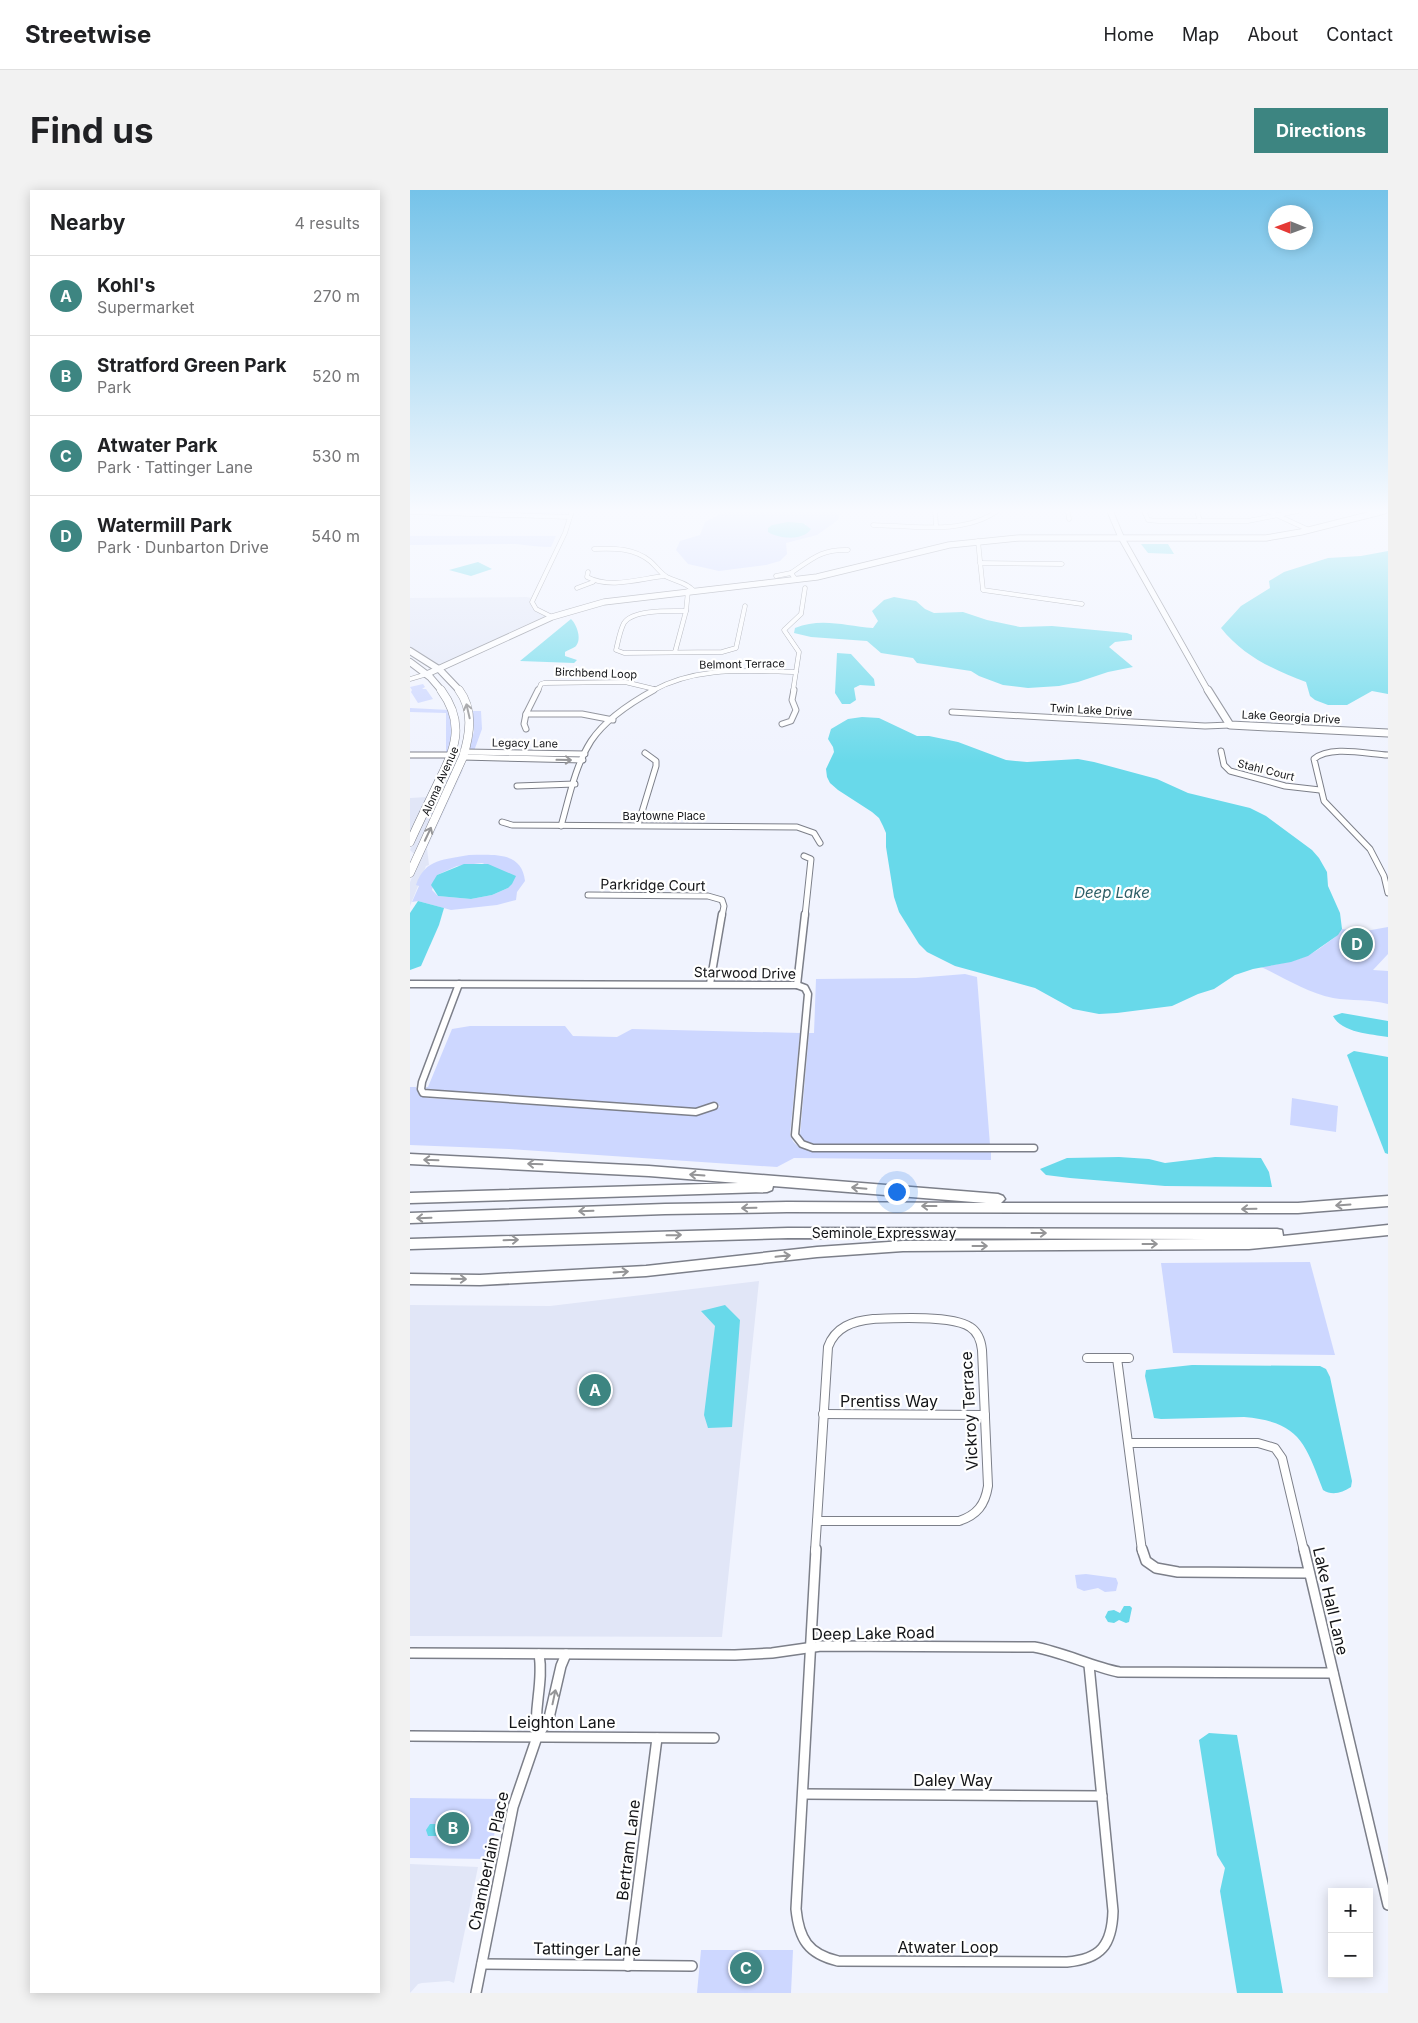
<!DOCTYPE html>
<meta charset="utf-8">
<style>
body{margin:0;font-family:Inter,sans-serif;background:#f2f2f2;color:#202124}
.controls{position:absolute;right:15px;bottom:15px;display:grid;overflow:hidden;border-radius:0px;box-shadow:0 2px 12px #0003}
.controls button{width:45px;height:45px;display:grid;place-items:center;padding:0;border:0;border-bottom:1px solid #e0e0e0;background:#fff;color:#202124;font:25px sans-serif}
.compass{position:absolute;left:858px;top:15px;width:45px;height:45px;border-radius:50%;background:#fff;box-shadow:0 2px 12px #0003;rotate:271deg}
.you{position:absolute;left:486px;top:1001px;width:18px;height:18px;margin:-12px;border:4px solid #fff;border-radius:50%;background:#1a73e8;box-shadow:0 0 0 8px #1a73e833}
.badge{display:grid;place-items:center;width:32px;height:32px;border-radius:50%;background:#3d8581;color:#fff;font-size:16px;font-weight:700}
.pin{position:absolute;translate:-50% -50%;border:2px solid #fff;box-shadow:0 1px 5px #0006}
.list{margin:0;padding:0;list-style:none}
h2{display:flex;justify-content:space-between;align-items:center;height:65px;margin:0;padding:0 20px;font-size:21px}
h2 small{font-size:16px;font-weight:400;color:#757577}
.list li{display:grid;grid-template-columns:32px 1fr auto;gap:15px;align-items:center;box-sizing:border-box;height:80px;padding:0 20px;border-top:1px solid #e0e0e0}
.list b{display:block;font-size:19px;white-space:nowrap}
.list p{margin:0;font-size:16px;white-space:nowrap;color:#757577}
.list em{font-size:16px;font-style:normal;color:#757577}
.map{position:relative;flex:none;width:978px;height:1803px;overflow:hidden;border-radius:0px}
header{display:flex;align-items:center;gap:30px;box-sizing:border-box;height:70px;padding:0 25px;background:#fff;border-bottom:1px solid #e0e0e0}
header strong{font-size:24px}
nav{display:flex;gap:28px;margin-inline-start:auto;font-size:18px}
.intro{display:flex;align-items:center;justify-content:space-between;box-sizing:border-box;height:120px;padding:0 30px}
h1{margin:0;font-size:35px}
.button{padding:12px 22px;border-radius:0px;background:#3d8581;color:#fff;font-size:18px;font-weight:700}
main{display:flex;gap:30px;padding:0 30px}
aside{flex:1;background:#fff;border-radius:0px;box-shadow:0 2px 12px #0003}
.map>svg:first-child{display:block}
.built{fill:#e1e6f7}
.green{fill:#cdd7ff;fill-rule:evenodd}
.water{fill:#68d9ea}
.lines{fill:none;stroke-linecap:round;stroke-linejoin:round}
.street-far4-casing{stroke:#7c7f89;stroke-width:5}
.street-far3-casing{stroke:#7c7f89;stroke-width:7}
.street-far2-casing{stroke:#7c7f89;stroke-width:9}
.street-far1-casing{stroke:#7c7f89;stroke-width:10}
.street-casing{stroke:#7c7f89;stroke-width:12}
.secondary-far1-casing{stroke:#7c7f89;stroke-width:7}
.secondary-casing{stroke:#7c7f89;stroke-width:9}
.primary-far1-casing{stroke:#7c7f89;stroke-width:8}
.primary-casing{stroke:#7c7f89;stroke-width:9}
.highway-casing{stroke:#7c7f89;stroke-width:3}
.street-far4{stroke:#fff;stroke-width:4}
.street-far3{stroke:#fff;stroke-width:5}
.street-far2{stroke:#fff;stroke-width:6}
.street-far1{stroke:#fff;stroke-width:8}
.street{stroke:#fff;stroke-width:9}
.secondary-far1{stroke:#fff;stroke-width:5.5}
.secondary{stroke:#fff;stroke-width:7}
.primary-far1{stroke:#fff;stroke-width:6}
.primary{stroke:#fff;stroke-width:8}
.highway{fill:#fff;fill-rule:evenodd}
.oneway{stroke:#959597}
.labels{text-anchor:middle;stroke-width:4.5;stroke-linejoin:round;paint-order:stroke}
.far-street-label{font-size:11px;fill:#131417;stroke:#fff}
.street-label{font-size:14px;fill:#131417;stroke:#fff}
.water-label{font-size:15px;font-style:italic;fill:#2e5f67;stroke:#fff}
.near-street-label{font-size:16px;fill:#131417;stroke:#fff}
</style>
<header>
<strong>Streetwise</strong>
<nav><a>Home</a><a>Map</a><a>About</a><a>Contact</a></nav>
</header>
<div class="intro"><h1>Find us</h1><a class="button">Directions</a></div>
<main>
<aside>
<h2>Nearby<small>4 results</small></h2>
<ul class="list">
<li><span class="badge">A</span><div><b>Kohl's</b><p>Supermarket</p></div><em>270 m</em></li>
<li><span class="badge">B</span><div><b>Stratford Green Park</b><p>Park</p></div><em>520 m</em></li>
<li><span class="badge">C</span><div><b>Atwater Park</b><p>Park · Tattinger Lane</p></div><em>530 m</em></li>
<li><span class="badge">D</span><div><b>Watermill Park</b><p>Park · Dunbarton Drive</p></div><em>540 m</em></li>
</ul>
</aside>
<div class="map">
<svg width="978" height="1803" viewBox="0 0 978 1803">
<rect width="100%" height="100%" fill="#f0f3fe"/>
<g class="built">
<polygon points="117,407 121,408 119,412 123,419 139,427 29,476 0,459 0,408"/>
<polygon points="29,580 31,580 0,644 0,608 17,607"/>
<polygon points="38,580 44,580 5,665 0,660"/>
<polygon points="53,580 17,658 19,675 16,676 0,716 0,692 51,581"/>
<polygon points="349,1091 312,1447 0,1446 0,1115 140,1116"/>
<polygon points="0,1674 68,1677 44,1793 39,1791 12,1793 8,1794 0,1803"/>
</g>
<g class="green">
<polygon points="21,321 159,321 158,326"/>
<path d="M316,321h114l-2,9 -21,15 -31,8 1,11 -7,7 -14,4 -47,6 -31,-7 -12,-14 4,-9 20,-6 5,-13zM389,332l7,2 -1,10c-13,5 -26,4 -37,-3l4,-6z"/>
<path d="M0,346h146l-5,11c-12,0 -24,-2 -35,-3 -36,0 -71,1 -106,1z"/>
<polygon points="13,494 15,497 12,499 16,499 23,509 8,513 1,502 2,500 0,497"/>
<polygon points="0,518 40,520 43,544 39,563 36,563 36,523 0,522"/>
<polygon points="62,521 71,521 72,539 64,561 59,561 64,541"/>
<path d="M59,665c24,0 53,-4 56,26l-8,11 -1,8 -19,5 -46,5 -33,-9 -6,1 7,-16 -3,-1c9,-27 29,-25 53,-30zM72,673l17,7 9,18 -16,7 -21,4 -33,-3 -6,-6 5,-15 20,-9z"/>
<path d="M978,737v27l-15,16 15,1v33c-18,-5 -37,-3 -55,-6 -26,-5 -48,-20 -72,-31 28,-5 43,-6 66,-24 6,-4 11,-8 15,-14l18,3z"/>
<polygon points="555,784 567,787 580,955 404,955 392,950 390,945 399,843 404,843 406,789 506,788"/>
<path d="M60,836h95l8,10 44,1 15,-8 168,4 -10,102c4,11 10,13 21,16h180v9l-197,-2 -17,9 -268,-18 -99,-4v-58h6l3,8 8,3 268,17 25,-8 -4,-5 -21,7 -268,-18 -1,-4h2l24,-58z"/>
<polygon points="882,908 928,916 926,942 880,935"/>
<polygon points="900,1072 925,1165 763,1163 751,1073"/>
<polygon points="676,1384 706,1388 708,1393 706,1401 695,1402 688,1398 674,1401 667,1398 665,1385"/>
<polygon points="0,1608 92,1609 79,1669 0,1668"/>
<polygon points="291,1760 383,1760 381,1803 287,1803"/>
</g>
<g class="water">
<path d="M378,332l15,1 8,6c-8,12 -32,10 -43,3v-4l4,-3z"/>
<polygon points="731,354 758,354 764,364 738,363"/>
<path d="M978,361v143l-16,-3 -25,14h-19l-13,-5 -5,-4 -4,-14c-32,-12 -63,-26 -85,-54l20,-22 29,-18 -1,-7 15,-9 44,-14 33,-2z"/>
<polygon points="68,372 82,379 61,386 39,380"/>
<path d="M484,407l22,4 9,8 9,4 29,-1 24,8 33,7 32,-1 75,7 5,2v5l-17,2 -6,5 24,20 -25,5 -30,10 -19,4 -31,2 -25,-3 -24,-9 -8,-5 -54,-8 -4,-5 -32,-5 -14,-12 -56,-4 -17,-4 1,-5c26,-11 51,-2 78,0l5,-7 -6,-10 12,-11z"/>
<path d="M161,429c6,6 11,20 5,27 -2,2 -8,4 -11,6v4l12,4 -3,3 -54,-2z"/>
<polygon points="427,463 441,464 464,489 465,496 450,495 444,498 446,510 440,514 432,514 425,503"/>
<polygon points="452,527 469,528 507,546 519,546 548,552 596,570 617,572 668,569 684,572 747,589 778,603 840,618 856,626 902,660 909,668 917,682 918,696 930,723 932,739 928,745 898,766 881,772 843,779 825,785 804,799 788,804 762,816 707,823 689,824 663,819 625,798 545,776 517,762 509,754 489,722 484,707 476,657 476,643 473,636 469,628 462,622 428,600 420,593 417,587 416,579 424,562 423,557 418,549 421,539 438,529"/>
<polygon points="54,674 78,674 106,686 102,694 98,698 82,705 61,709 28,706 21,695 27,685"/>
<polygon points="8,711 34,718 29,735 11,776 0,780 0,723"/>
<path d="M932,823l46,8v16c-17,-3 -46,-4 -55,-21z"/>
<polygon points="944,861 978,867 978,964 975,963 937,865"/>
<polygon points="709,967 739,969 755,973 805,967 851,968 859,982 862,997 755,996 660,988 636,985 630,979 657,968"/>
<polygon points="315,1115 330,1130 322,1237 298,1238 294,1225 305,1136 291,1121"/>
<path d="M782,1175l128,1 6,3 4,8 22,104 -1,6c-9,6 -19,9 -28,3 -18,-47 -23,-68 -79,-73l-83,2 -7,-1 -9,-42 1,-6z"/>
<polygon points="714,1416 720,1416 722,1418 719,1432 716,1433 709,1430 704,1433 698,1432 695,1427 698,1421 704,1420 710,1423"/>
<polygon points="799,1543 827,1545 873,1803 827,1803 810,1701 815,1678 807,1665 789,1550"/>
<polygon points="20,1634 38,1634 41,1638 35,1646 18,1646 16,1640"/>
</g>
<g class="lines">
<defs>
<g id="street-far4">
<polyline points="525,321 526,335"/>
<polyline points="658,321 659,329"/>
<polyline points="734,321 738,330 748,331 838,331 888,321"/>
<polyline points="787,321 790,331"/>
<polyline points="858,321 899,340"/>
<polyline points="0,322 160,327"/>
<path d="M463,335c39,1 91,10 124,-14"/>
<polyline points="568,351 573,400 672,414"/>
<path d="M184,359c20,-1 40,-1 56,12 6,5 10,12 17,16 10,5 19,5 27,14"/>
<polyline points="570,373 652,374"/>
<path d="M178,382l-1,5c23,12 52,2 77,-1"/>
<polyline points="366,386 381,383"/>
<path d="M386,390l-5,-7c21,-14 30,-24 57,-23"/>
<polyline points="167,398 183,392"/>
<path d="M276,421c-15,0 -53,-2 -62,12 -4,7 -6,19 -8,27l8,3 98,-1 14,-4 9,-42"/>
<polyline points="142,427 126,419 122,412 155,343 162,321"/>
<polyline points="265,462 276,421 278,401"/>
<polyline points="0,489 17,484"/>
<polyline points="128,501 131,494 134,493 215,492 244,499"/>
<path d="M242,501c45,-25 94,-20 144,-19"/>
<polyline points="383,501 389,462 374,440 391,424 395,398"/>
</g>
<g id="street-far3">
<polyline points="128,500 116,524 172,524 203,530"/>
<polyline points="542,522 795,536 820,535"/>
<polyline points="116,524 114,534 116,539"/>
<polyline points="372,534 381,531 386,520 382,510 384,500"/>
<polyline points="811,561 814,575 820,581 875,596 910,600"/>
<polyline points="55,562 175,564"/>
<polyline points="0,565 41,565"/>
<path d="M978,565c-21,-1 -58,-10 -74,4l10,42 46,48 14,27 4,17"/>
<polyline points="53,567 173,570"/>
<polyline points="107,596 165,594"/>
<polyline points="92,632 102,635 387,637 404,643 410,653"/>
<polyline points="228,635 246,576 246,571 235,563"/>
<path d="M151,636c8,-28 14,-60 30,-85 14,-21 41,-39 63,-51"/>
<polyline points="394,666 401,669 395,726"/>
<polyline points="178,705 298,706 312,710 314,716 312,726"/>
</g>
<g id="street-far2">
<polyline points="0,794 387,795 395,798 398,804 385,945 392,954 403,958 624,958"/>
<polyline points="49,794 12,892 11,899 13,903 286,922 304,916"/>
<polyline points="300,794 312,724"/>
<polyline points="387,795 395,724"/>
</g>
<g id="street-far1">
<path d="M463,1129c23,-1 79,-4 97,8 8,5 11,14 12,23l6,136c-3,19 -11,29 -29,35h-142l11,-174c7,-20 25,-26 45,-28z"/>
<polyline points="677,1168 719,1168"/>
<polyline points="707,1168 732,1361"/>
<polyline points="413,1224 575,1225"/>
<polyline points="719,1253 848,1253 865,1258 872,1268 894,1361"/>
<polyline points="405,1361 407,1331"/>
</g>
<g id="street">
<path d="M406,1359l-20,360c3,30 12,45 42,52l229,1c34,-3 45,-17 46,-51l-24,-246"/>
<polyline points="732,1359 736,1371 746,1378 768,1382 899,1383"/>
<polyline points="894,1359 978,1715"/>
<path d="M0,1463l325,2 37,-2 49,-7 213,1c29,5 56,19 85,25l214,1"/>
<polyline points="0,1546 304,1548"/>
<path d="M127,1547c-4,-28 7,-55 2,-83"/>
<polyline points="393,1604 692,1606"/>
<polyline points="72,1774 282,1776"/>
<polyline points="218,1776 247,1548"/>
<polyline points="66,1803 103,1617 127,1547 139,1528 151,1476 156,1464"/>
</g>
<g id="secondary-far1">
<polyline points="700,321 711,347 798,501"/>
<polyline points="17,484 142,427 194,412 407,387 539,355 609,348 856,348 891,342 974,321"/>
</g>
<polyline id="secondary" points="798,500 820,535 978,543"/>
<g id="primary-far1">
<polyline points="0,461 30,480 50,501"/>
<polyline points="0,472 20,487 32,501"/>
</g>
<g id="primary">
<path d="M0,652c9,-20 19,-40 28,-59 17,-34 28,-59 3,-93"/>
<path d="M0,683l53,-116c7,-23 11,-47 -4,-67"/>
</g>
<g id="highway">
<polygon points="0,964 239,976 588,1004 593,1006 595,1009 591,1013 888,1013 978,1006 978,1016 888,1023 377,1022 255,1024 0,1033 0,1023 255,1014 377,1012 576,1013 363,996 362,1000 357,1002 0,1013 0,1003 328,993 239,986 0,974"/>
<polygon points="978,1035 978,1045 839,1059 493,1061 407,1067 236,1086 70,1095 0,1094 0,1084 70,1085 236,1076 407,1057 493,1051 796,1049 378,1048 0,1059 0,1049 378,1038 867,1039 872,1040 873,1046"/>
</g>
</defs>
<use href="#street-far4" class="street-far4-casing"/>
<use href="#street-far3" class="street-far3-casing"/>
<use href="#street-far2" class="street-far2-casing"/>
<use href="#street-far1" class="street-far1-casing"/>
<use href="#street" class="street-casing"/>
<use href="#secondary-far1" class="secondary-far1-casing"/>
<use href="#secondary" class="secondary-casing"/>
<use href="#primary-far1" class="primary-far1-casing"/>
<use href="#primary" class="primary-casing"/>
<use href="#highway" class="highway-casing"/>
<use href="#street-far4" class="street-far4"/>
<use href="#street-far3" class="street-far3"/>
<use href="#street-far2" class="street-far2"/>
<use href="#street-far1" class="street-far1"/>
<use href="#street" class="street"/>
<use href="#secondary-far1" class="secondary-far1"/>
<use href="#secondary" class="secondary"/>
<use href="#primary-far1" class="primary-far1"/>
<use href="#primary" class="primary"/>
<use href="#highway" class="highway"/>
</g>
<defs><path id="oneway-shaft" d="M-6 0H5M1.5-3L5.5 0L1.5 3" fill="none" stroke-width="1.6" stroke-linecap="round" stroke-linejoin="round" transform="scale(1.25)"/></defs>
<g class="oneway">
<use href="#oneway-shaft" transform="translate(58 521) rotate(-103)"/>
<use href="#oneway-shaft" transform="translate(154 570) rotate(1)"/>
<use href="#oneway-shaft" transform="translate(18 644) rotate(-65)"/>
<use href="#oneway-shaft" transform="translate(21 970) rotate(-178)"/>
<use href="#oneway-shaft" transform="translate(125 974) rotate(-178)"/>
<use href="#oneway-shaft" transform="translate(287 985) rotate(-176)"/>
<use href="#oneway-shaft" transform="translate(449 998) rotate(-175)"/>
<use href="#oneway-shaft" transform="translate(933 1015) rotate(176)"/>
<use href="#oneway-shaft" transform="translate(519 1016) rotate(-180)"/>
<use href="#oneway-shaft" transform="translate(339 1018) rotate(179)"/>
<use href="#oneway-shaft" transform="translate(839 1019) rotate(179)"/>
<use href="#oneway-shaft" transform="translate(176 1021) rotate(178)"/>
<use href="#oneway-shaft" transform="translate(14 1028) rotate(178)"/>
<use href="#oneway-shaft" transform="translate(629 1043)"/>
<use href="#oneway-shaft" transform="translate(264 1045) rotate(-1)"/>
<use href="#oneway-shaft" transform="translate(101 1050) rotate(-2)"/>
<use href="#oneway-shaft" transform="translate(740 1054)"/>
<use href="#oneway-shaft" transform="translate(570 1056)"/>
<use href="#oneway-shaft" transform="translate(373 1066) rotate(-6)"/>
<use href="#oneway-shaft" transform="translate(211 1082) rotate(-4)"/>
<use href="#oneway-shaft" transform="translate(49 1089) rotate(1)"/>
<use href="#oneway-shaft" transform="translate(144 1507) rotate(-78)"/>
</g>
<linearGradient id="sky" x2="0" y2="1"><stop stop-color="#75c3e9"/><stop offset="0.56" stop-color="#f8faff"/><stop offset="1" stop-color="#f8faff" stop-opacity="0"/></linearGradient>
<rect width="978" height="573" fill="url(#sky)"/>
<g class="labels">
<g class="far-street-label">
<text transform="translate(332 474) rotate(-1)" y="4">Belmont Terrace</text>
<text transform="translate(186 483) rotate(2)" y="4">Birchbend Loop</text>
<text transform="translate(681 520) rotate(3)" y="4">Twin Lake Drive</text>
<text transform="translate(881 527) rotate(3)" y="4">Lake Georgia Drive</text>
<text transform="translate(115 553) rotate(1)" y="4">Legacy Lane</text>
<text transform="translate(856 580) rotate(14)" y="4">Stahl Court</text>
<text transform="translate(30 591) rotate(-66)" y="4">Aloma Avenue</text>
<text x="254" y="630">Baytowne Place</text>
</g>
<g class="street-label">
<text transform="translate(243 695) rotate(1)" y="5">Parkridge Court</text>
<text transform="translate(335 783) rotate(1)" y="5">Starwood Drive</text>
<text x="474" y="1048">Seminole Expressway</text>
</g>
<g class="water-label">
<text x="702" y="708">Deep Lake</text>
</g>
<g class="near-street-label">
<text x="479" y="1217">Prentiss Way</text>
<text transform="translate(559 1221) rotate(-93)" y="6">Vickroy Terrace</text>
<text transform="translate(921 1411) rotate(77)" y="6">Lake Hall Lane</text>
<text transform="translate(463 1443) rotate(-1)" y="6">Deep Lake Road</text>
<text x="152" y="1538">Leighton Lane</text>
<text x="543" y="1596">Daley Way</text>
<text transform="translate(218 1660) rotate(-83)" y="6">Bertram Lane</text>
<text transform="translate(78 1671) rotate(-78)" y="6">Chamberlain Place</text>
<text x="538" y="1763">Atwater Loop</text>
<text transform="translate(177 1759) rotate(1)" y="6">Tattinger Lane</text>
</g>
</g>
</svg>
<div class="controls">
<button>+</button>
<button>−</button>
</div>
<svg class="compass" viewBox="-18 -18 36 36"><path d="M0-13l5 13h-10z" fill="#e53935"/><path d="M0 13l5-13h-10z" fill="#757577"/></svg>
<div class="you"></div>
<div class="pin badge" style="left:185px;top:1200px">A</div>
<div class="pin badge" style="left:43px;top:1638px">B</div>
<div class="pin badge" style="left:336px;top:1778px">C</div>
<div class="pin badge" style="left:947px;top:754px">D</div>
</div>
</main>
